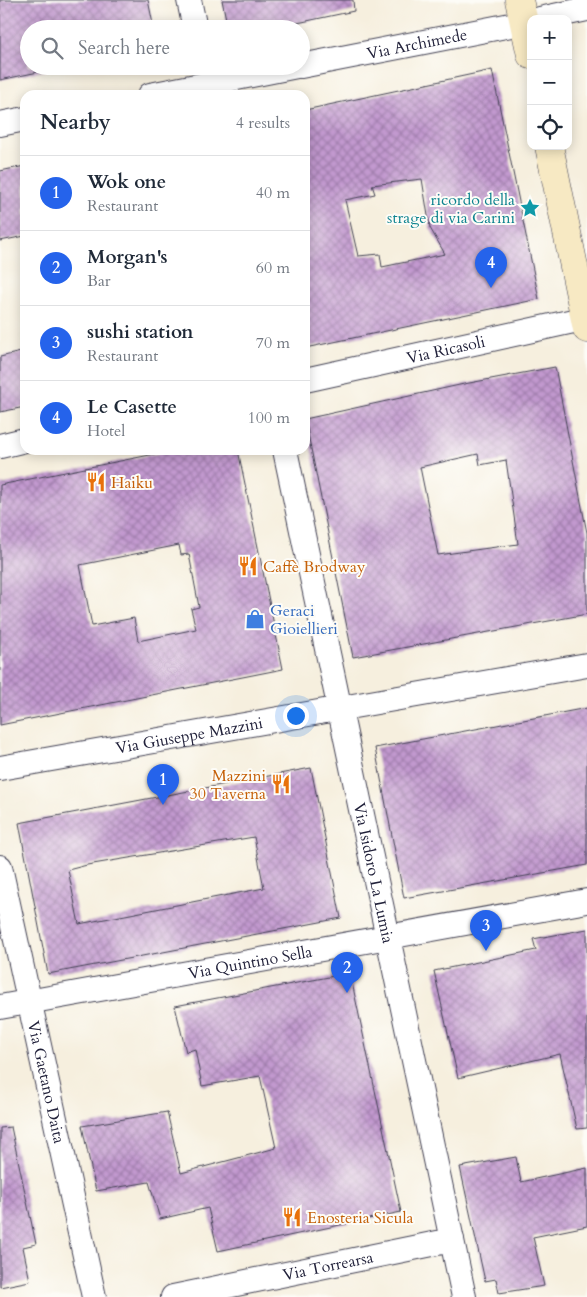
<!DOCTYPE html>
<meta charset="utf-8">
<style>
body{margin:0;font-family:Cardo,serif;background:#f6f6f7;color:#1f2937}
.controls{position:absolute;right:15px;top:15px;display:grid;overflow:hidden;border-radius:10px;box-shadow:0 2px 12px #0003}
.controls button{width:45px;height:45px;display:grid;place-items:center;padding:0;border:0;border-bottom:1px solid #e0e1e3;background:#fff;color:#1f2937;font:25px sans-serif}
.you{position:absolute;left:295px;top:715px;width:18px;height:18px;margin:-12px;border:4px solid #fff;border-radius:50%;background:#1a73e8;box-shadow:0 0 0 8px #1a73e833}
.badge{display:grid;place-items:center;width:32px;height:32px;border-radius:50%;background:#2563eb;color:#fff;font-size:16px;font-weight:700}
.pin{position:absolute;translate:-50% -41px;filter:drop-shadow(0 1px 2px #0008)}
.pin::after{content:'';position:absolute;top:26px;width:18px;height:15px;background:inherit;clip-path:polygon(0 0,100% 0,50% 100%)}
.list{margin:0;padding:0;list-style:none}
h2{display:flex;justify-content:space-between;align-items:center;height:65px;margin:0;padding:0 20px;font-size:21px}
h2 small{font-size:16px;font-weight:400;color:#747a83}
.list li{display:grid;grid-template-columns:32px 1fr auto;gap:15px;align-items:center;box-sizing:border-box;height:75px;padding:0 20px;border-top:1px solid #e0e1e3}
.list b{display:block;font-size:19px;white-space:nowrap}
.list p{margin:0;font-size:16px;white-space:nowrap;color:#747a83}
.list em{font-size:16px;font-style:normal;color:#747a83}
.icon{flex:none;width:28px;height:28px;fill:none;stroke:currentColor;stroke-width:2;stroke-linecap:round;stroke-linejoin:round}
.map{position:relative;flex:none;width:587px;height:1297px;overflow:hidden}
.search{position:absolute;background:#fff;box-shadow:0 2px 12px #0003;left:20px;top:20px;width:290px;height:55px;display:flex;align-items:center;gap:12px;box-sizing:border-box;padding:0 18px;border-radius:28px;color:#747a83;font-size:19px}
.panel{position:absolute;background:#fff;box-shadow:0 2px 12px #0003;left:20px;top:90px;width:290px;height:365px;border-radius:15px}
.map>svg:first-child{display:block}
.building{fill:url(#building-cross-hatch);fill-rule:evenodd}
.lines{fill:none;stroke-linecap:round;stroke-linejoin:round}
.street-casing{stroke:#424153;stroke-width:26}
.secondary-casing{stroke:#424153;stroke-width:29}
.street{stroke:#fff;stroke-width:24}
.secondary{stroke:#f7e9c3;stroke-width:28}
.labels{text-anchor:middle;stroke-width:4;stroke-linejoin:round;paint-order:stroke}
.street-label{font-size:16px;fill:#22223b;stroke:#fdfcf7}
.culture-label{font-size:16px;fill:#0d838f;stroke:#fdfcf7;text-anchor:end}
.food-label{font-size:16px;fill:#c56008;stroke:#fdfcf7;text-anchor:start}
.shop-label{font-size:16px;fill:#366cbe;stroke:#fdfcf7;text-anchor:start}
</style>
<div class="map">
<svg width="587" height="1297" viewBox="0 0 587 1297">
<defs>
<pattern id="building-cross-hatch" width="8" height="8" patternUnits="userSpaceOnUse" patternTransform="scale(1.25)"><rect width="8" height="8" fill="#c299cf"/><path d="M0 0l8 8M0 8l8-8" fill="none" stroke="#9d7ca9"/></pattern>
</defs>
<rect width="100%" height="100%" fill="#fdfcf7"/>
<filter id="ink" filterUnits="userSpaceOnUse"><feTurbulence type="fractalNoise" baseFrequency=".02" numOctaves="2"/><feDisplacementMap in="SourceGraphic" scale="10" xChannelSelector="R" yChannelSelector="G"/><feConvolveMatrix kernelMatrix="1 2 1 2 8 2 1 2 1" color-interpolation-filters="sRGB"/></filter>
<filter id="wash" filterUnits="userSpaceOnUse"><feTurbulence type="fractalNoise" baseFrequency=".0096" numOctaves="4" result="noise"/><feDisplacementMap in="SourceGraphic" scale="20" xChannelSelector="R" yChannelSelector="G"/><feGaussianBlur stdDeviation="1.12" result="paint"/><feColorMatrix in="noise" values="0 0 0 0 0 0 0 0 0 0 0 0 0 0 0 0 0 1.4 0 .05"/><feComposite in="paint" operator="in"/></filter>
<g filter="url(#wash)">
<rect width="100%" height="100%" fill="#f6efde"/>
<g id="blocks">
<g class="building">
<polygon points="0,0 148,0 154,29 29,29 29,66 67,66 0,80"/>
<polygon points="222,0 353,0 354,11 269,29 228,29"/>
<path d="M492,70l47,229 -234,49v-238zM422,179l8,49 15,26 -63,13 -2,-13 -22,2 -13,-56 30,-6 -3,-9z"/>
<polygon points="25,166 25,236 0,241 0,171"/>
<polygon points="25,351 25,407 0,412 0,357"/>
<path d="M555,367l32,166v81l-234,43 -48,-238 159,-35zM478,454l2,11 26,-5 12,84 -80,11 -18,-88z"/>
<path d="M175,450h63l45,219 -283,56v-240zM179,545l2,10 8,-1 10,53 -8,2 5,20 -58,12 -4,-23 -42,8 -12,-61z"/>
<polygon points="587,708 587,865 404,898 375,748"/>
<path d="M311,768l30,150 -293,56 -29,-151zM254,837l10,51 -185,36 -11,-54 19,-5z"/>
<polygon points="587,929 587,1128 577,1129 560,1054 458,1078 434,971 536,950 533,939"/>
<polygon points="350,973 401,1212 218,1251 208,1208 160,1219 149,1182 96,1191 82,1126 167,1112 181,1173 276,1148 260,1076 202,1086 195,1049 186,1052 175,1006"/>
<polygon points="11,1127 36,1244 23,1247 30,1281 0,1287 0,1128"/>
<polygon points="516,1157 521,1182 587,1168 587,1226 533,1237 544,1286 499,1293 496,1279 485,1281 460,1167"/>
</g>
</g>
</g>
<g filter="url(#ink)">
<use href="#blocks" fill-opacity="0" stroke="#424153" stroke-width="1"/>
<g class="lines">
<defs>
<g id="street">
<polyline points="189,0 195,29"/>
<polyline points="540,19 587,9"/>
<path id="s1" d="M301,66l230,-45"/>
<polyline points="150,95 297,66"/>
<polyline points="0,124 25,119"/>
<path id="s2" d="M305,380l282,-62"/>
<polyline points="0,446 25,440"/>
<path id="s3" d="M285,450l179,847"/>
<path id="s4" d="M0,768l587,-103"/>
<path id="s5" d="M0,867l94,430"/>
<path id="s6" d="M0,1007l587,-106"/>
<path id="s7" d="M173,1297l279,-57"/>
</g>
<g id="secondary">
<polyline points="519,0 531,55"/>
<polyline points="549,146 587,329"/>
</g>
</defs>
<use href="#street" class="street-casing"/>
<use href="#secondary" class="secondary-casing"/>
<use href="#street" class="street"/>
<use href="#secondary" class="secondary"/>
</g>
</g>
<defs>
<symbol id="sight-bare" viewBox="-9 -9 18 18"><path d="M0-6L1.8-2.2L6-1.7L2.9 1.2L3.7 5.4L0 3.3L-3.7 5.4L-2.9 1.2L-6-1.7L-1.8-2.2Z" fill="#0f9aa8" stroke="#fdfcf7" stroke-width="2.5" paint-order="stroke"/></symbol>
<symbol id="restaurant-bare" viewBox="-9 -9 18 18"><path d="M-5-6h1v4h1v-4h1v4h1v-4h1v5L-1.5 .5V6h-2V.5L-5-1ZM5-6V6H3V1.5H1.5Q1.5-4 5-6Z" fill="#e8710a" stroke="#fdfcf7" stroke-width="2.5" paint-order="stroke"/></symbol>
<symbol id="shop-bare" viewBox="-9 -9 18 18"><path d="M-5-2.5h2.3a2.7 3.5 0 0 1 5.4 0H5L5.5 6h-11ZM-1.5-2.5h3a1.5 2.3 0 0 0-3 0Z" fill="#3f7fe0" stroke="#fdfcf7" stroke-width="2.5" paint-order="stroke"/></symbol>
</defs>
<g fill-rule="evenodd">
<use href="#sight-bare" x="516" y="194" width="28" height="28"/>
<use href="#restaurant-bare" x="82" y="468" width="28" height="28"/>
<use href="#restaurant-bare" x="234" y="552" width="28" height="28"/>
<use href="#shop-bare" x="241" y="605" width="28" height="28"/>
<use href="#restaurant-bare" x="267" y="770" width="28" height="28"/>
<use href="#restaurant-bare" x="278" y="1203" width="28" height="28"/>
</g>
<g class="labels">
<g class="street-label">
<text dy="6" stroke="none"><textPath href="#s1" startOffset="118">Via Archimede</textPath></text>
<text dy="6" stroke="none"><textPath href="#s2" startOffset="144">Via Ricasoli</textPath></text>
<text dy="6" stroke="none"><textPath href="#s4" startOffset="192">Via Giuseppe Mazzini</textPath></text>
<text dy="6" stroke="none"><textPath href="#s3" startOffset="432">Via Isidoro La Lumia</textPath></text>
<text dy="6" stroke="none"><textPath href="#s6" startOffset="254">Via Quintino Sella</textPath></text>
<text dy="6" stroke="none"><textPath href="#s5" startOffset="220">Via Gaetano Daita</textPath></text>
<text dy="6" stroke="none"><textPath href="#s7" startOffset="158">Via Torrearsa</textPath></text>
</g>
<g class="culture-label">
<text x="515" y="205">ricordo della<tspan x="515" dy="18">strage di via Carini</tspan></text>
</g>
<g class="food-label">
<text x="111" y="488">Haiku</text>
<text x="263" y="572">Caffè Brodway</text>
<text x="266" y="781" text-anchor="end">Mazzini<tspan x="266" dy="18">30 Taverna</tspan></text>
<text x="307" y="1223">Enosteria Sicula</text>
</g>
<g class="shop-label">
<text x="270" y="616">Geraci<tspan x="270" dy="18">Gioiellieri</tspan></text>
</g>
</g>
</svg>
<div class="controls">
<button>+</button>
<button>−</button>
<button><svg class="icon" aria-label="locate" viewBox="0 0 24 24"><circle cx="12" cy="12" r="6"/><path d="M12 2v4M12 18v4M2 12h4M18 12h4"/></svg></button>
</div>
<div class="you"></div>
<div class="pin badge" style="left:163px;top:805px">1</div>
<div class="pin badge" style="left:347px;top:993px">2</div>
<div class="pin badge" style="left:486px;top:951px">3</div>
<div class="pin badge" style="left:491px;top:288px">4</div>
<div class="search"><svg class="icon" aria-label="search" viewBox="0 0 24 24"><circle cx="10" cy="10" r="6"/><path d="M15 15l6 6"/></svg>Search here</div>
<section class="panel">
<h2>Nearby<small>4 results</small></h2>
<ul class="list">
<li><span class="badge">1</span><div><b>Wok one</b><p>Restaurant</p></div><em>40 m</em></li>
<li><span class="badge">2</span><div><b>Morgan's</b><p>Bar</p></div><em>60 m</em></li>
<li><span class="badge">3</span><div><b>sushi station</b><p>Restaurant</p></div><em>70 m</em></li>
<li><span class="badge">4</span><div><b>Le Casette</b><p>Hotel</p></div><em>100 m</em></li>
</ul>
</section>
</div>
